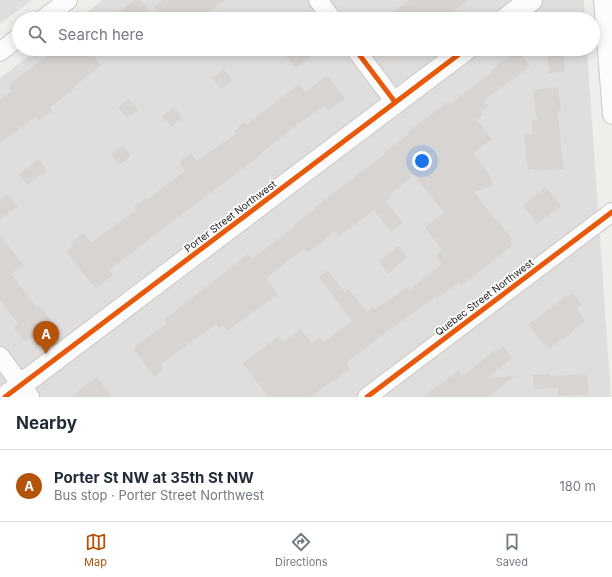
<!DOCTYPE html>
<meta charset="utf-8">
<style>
body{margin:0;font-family:Inter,sans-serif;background:#f6f6f7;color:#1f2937}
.you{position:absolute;left:422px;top:161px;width:14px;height:14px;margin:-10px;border:3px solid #fff;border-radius:50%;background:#1a73e8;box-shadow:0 0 0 6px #1a73e833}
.badge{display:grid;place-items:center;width:26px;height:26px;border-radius:50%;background:#b45309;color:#fff;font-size:13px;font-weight:700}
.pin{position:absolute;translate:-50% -33px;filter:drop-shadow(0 1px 2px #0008)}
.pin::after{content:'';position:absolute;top:21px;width:14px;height:12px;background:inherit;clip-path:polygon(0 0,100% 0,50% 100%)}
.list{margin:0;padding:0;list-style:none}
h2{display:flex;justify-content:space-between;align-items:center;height:52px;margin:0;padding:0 16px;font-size:17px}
h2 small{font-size:13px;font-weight:400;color:#747a83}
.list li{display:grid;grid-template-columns:26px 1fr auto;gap:12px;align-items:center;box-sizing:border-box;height:72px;padding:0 16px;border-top:1px solid #e0e1e3}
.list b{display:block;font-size:15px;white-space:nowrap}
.list p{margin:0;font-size:13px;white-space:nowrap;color:#747a83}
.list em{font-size:13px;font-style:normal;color:#747a83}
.icon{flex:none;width:22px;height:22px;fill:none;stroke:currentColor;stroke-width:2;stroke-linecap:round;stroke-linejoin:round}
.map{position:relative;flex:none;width:612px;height:397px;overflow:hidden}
.search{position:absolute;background:#fff;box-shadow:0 2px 10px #0003;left:12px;right:12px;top:12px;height:44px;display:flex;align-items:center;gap:10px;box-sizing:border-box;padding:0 14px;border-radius:22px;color:#747a83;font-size:15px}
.sheet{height:124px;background:#fff}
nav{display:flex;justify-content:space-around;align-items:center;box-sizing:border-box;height:56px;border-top:1px solid #e0e1e3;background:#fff;font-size:11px;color:#747a83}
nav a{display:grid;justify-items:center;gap:2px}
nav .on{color:#b45309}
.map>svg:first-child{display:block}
.residential{fill:#dfdedc}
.building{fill:#d7d4d2}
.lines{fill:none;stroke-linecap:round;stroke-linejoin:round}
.minor-casing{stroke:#c9c8c7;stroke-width:20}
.tertiary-casing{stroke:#c9c8c7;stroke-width:24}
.minor{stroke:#fdfcfc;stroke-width:18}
.tertiary{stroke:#fdfcfc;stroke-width:22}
.cycleway-casing{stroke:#fff;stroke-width:8}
.cycleway{stroke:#e8590c;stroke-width:5}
.labels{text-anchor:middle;stroke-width:3.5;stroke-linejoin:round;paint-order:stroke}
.street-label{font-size:10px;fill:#222;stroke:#fff}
</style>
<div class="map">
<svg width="612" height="397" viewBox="0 0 612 397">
<rect width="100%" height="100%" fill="#f0eeeb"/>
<g class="residential">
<polygon points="0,0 32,0 0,24"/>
<polygon points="103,0 584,0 585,19 78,19"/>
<polygon points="38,49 587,49 611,397 0,397 0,78"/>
</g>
<g class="building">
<polygon points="135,0 141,0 150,12 142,19 109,19"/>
<polygon points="163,0 225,0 210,11 212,13 204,19 163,19 154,7"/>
<polygon points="409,0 468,0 443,19 384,19"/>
<polygon points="57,49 105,49 95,57 101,66 74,86 75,88 50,107 52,111 38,121 35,117 0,143 0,99 12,91 8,85"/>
<polygon points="281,49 321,49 296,68"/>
<polygon points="547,49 563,49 565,72 549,73"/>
<polygon points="518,50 530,67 484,100 488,106 480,112 482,115 477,120 492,139 473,153 489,174 493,186 474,192 495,219 496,218 512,239 510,241 513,245 461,286 459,282 437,298 436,296 377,339 346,363 350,369 310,397 268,397 243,363 278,337 283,342 301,329 312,343 320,337 324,342 352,321 319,277 328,270 345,293 349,289 367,312 373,307 375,309 380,305 381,306 407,287 409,290 442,264 437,255 442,250 425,227 444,213 414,175 390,194 392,196 386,201 403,223 391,232 374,210 338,237 334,232 307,253 304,249 299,252 266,278 278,294 227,331 222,325 219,328 216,324 161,364 164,369 154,377 133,348 166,324 164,320 248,254 252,259 295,226 294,225 316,208 315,207 384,155 383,153 409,134 408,132 433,113 448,102 450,104 492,72 491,70"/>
<polygon points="224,69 233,81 221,89 212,78"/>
<polygon points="327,75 345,98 328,111 324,106 302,121 261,153 262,154 145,242 145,243 109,270 113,275 103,283 96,288 93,284 92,285 66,251 73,246 71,243 83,233 91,243 136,210 134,207 146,198 147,200 185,171 179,162 191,153 197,161 236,134 234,131 245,122 246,125 299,84 305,92"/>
<polygon points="558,87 561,111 558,111 563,169 535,171 534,169 528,169 524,134 533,134 531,121 537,120 533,90"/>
<polygon points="129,99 138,110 127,118 118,107"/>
<polygon points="174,107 182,118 171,127 162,116"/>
<polygon points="123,145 131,156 119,165 111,154"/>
<polygon points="39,159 47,170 27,185 19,174"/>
<polygon points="546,187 561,206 537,224 523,205"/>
<polygon points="8,194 18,206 0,220 0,200"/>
<polygon points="0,235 23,265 11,274 37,308 40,306 52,322 25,342 14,328 18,323 0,300"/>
<polygon points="399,246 407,257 388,274 379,261"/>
<polygon points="574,293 582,304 577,308 583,316 582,317 585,321 572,331 573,332 563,340 561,339 549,349 545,344 544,345 528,325 567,295 568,297"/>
<polygon points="503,346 512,358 487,378 515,376 488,397 423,397 459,370 462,375 464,375 495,350 496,352"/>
<polygon points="549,374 549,376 587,374 589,394 558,396 558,388 534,389 533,375"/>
<polygon points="97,377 112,397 71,397"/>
</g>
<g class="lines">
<defs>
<g id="minor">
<polyline points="318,0 332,19"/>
<polyline points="603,0 612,115"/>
<polyline points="43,19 68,0"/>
<polyline points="355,49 395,102"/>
<polyline points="0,52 19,37"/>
<polyline points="0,356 30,397"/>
<polyline points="367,397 612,212"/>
</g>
<g id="tertiary">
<polyline points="506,19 531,0"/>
<polyline points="5,397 466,49"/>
</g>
</defs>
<use href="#minor" class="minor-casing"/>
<use href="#tertiary" class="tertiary-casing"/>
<use href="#minor" class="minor"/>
<use href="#tertiary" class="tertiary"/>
<defs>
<g id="cycleway">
<polyline points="355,49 395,102"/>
<polyline points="5,397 466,49"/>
<polyline points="367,397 612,212"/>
</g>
</defs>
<use href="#cycleway" class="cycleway-casing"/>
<use href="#cycleway" class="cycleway"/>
</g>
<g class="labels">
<g class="street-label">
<text transform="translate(230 216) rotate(-37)" y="4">Porter Street Northwest</text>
<text transform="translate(484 297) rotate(-37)" y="4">Quebec Street Northwest</text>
</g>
</g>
</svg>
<div class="you"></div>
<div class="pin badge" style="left:46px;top:354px">A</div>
<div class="search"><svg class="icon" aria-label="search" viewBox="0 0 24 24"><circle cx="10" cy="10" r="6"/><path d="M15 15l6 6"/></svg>Search here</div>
</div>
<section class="sheet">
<h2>Nearby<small></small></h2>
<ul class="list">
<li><span class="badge">A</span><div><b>Porter St NW at 35th St NW</b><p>Bus stop · Porter Street Northwest</p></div><em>180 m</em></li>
</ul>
</section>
<nav>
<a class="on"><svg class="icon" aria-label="map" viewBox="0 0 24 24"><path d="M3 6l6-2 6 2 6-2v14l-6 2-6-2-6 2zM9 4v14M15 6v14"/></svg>Map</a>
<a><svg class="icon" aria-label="directions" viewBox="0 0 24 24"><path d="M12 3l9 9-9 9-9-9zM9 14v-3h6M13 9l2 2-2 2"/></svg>Directions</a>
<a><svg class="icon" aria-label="saved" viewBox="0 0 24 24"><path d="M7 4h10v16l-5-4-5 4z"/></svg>Saved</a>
</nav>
